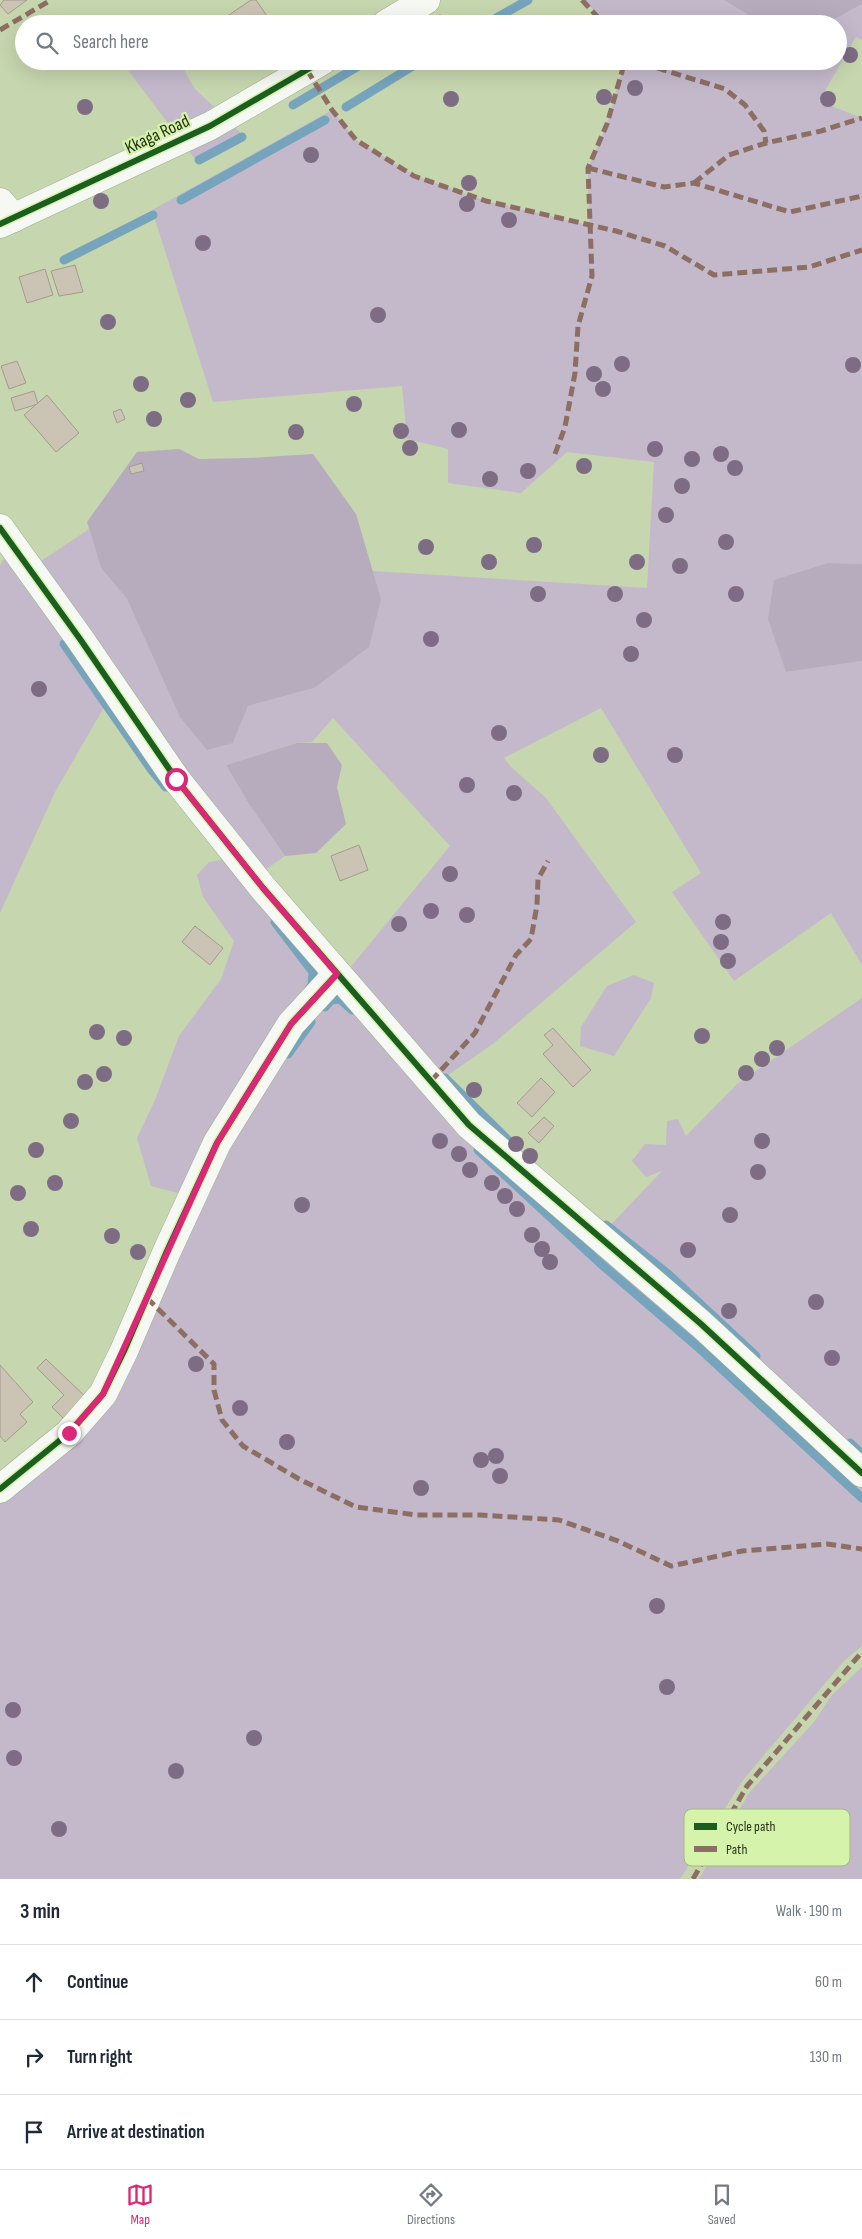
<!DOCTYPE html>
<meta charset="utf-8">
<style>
body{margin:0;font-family:"Sofia Sans Condensed",sans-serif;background:#f2f2f3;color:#1f2937}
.stop{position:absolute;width:15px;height:15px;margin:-11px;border:4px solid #db2777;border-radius:50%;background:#fff}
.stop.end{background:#db2777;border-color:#fff;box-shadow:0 1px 5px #0008}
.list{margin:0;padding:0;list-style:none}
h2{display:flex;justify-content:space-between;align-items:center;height:65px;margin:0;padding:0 20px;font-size:21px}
h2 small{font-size:16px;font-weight:400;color:#747a83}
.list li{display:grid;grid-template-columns:32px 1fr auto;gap:15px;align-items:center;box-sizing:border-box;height:75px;padding:0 20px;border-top:1px solid #e0e1e3}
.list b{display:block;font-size:19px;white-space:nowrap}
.list em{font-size:16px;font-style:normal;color:#747a83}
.icon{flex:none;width:28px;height:28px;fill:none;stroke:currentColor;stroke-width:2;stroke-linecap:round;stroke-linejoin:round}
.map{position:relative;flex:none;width:862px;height:1879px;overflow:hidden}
.search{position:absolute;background:#fff;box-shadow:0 5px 20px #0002;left:15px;right:15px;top:15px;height:55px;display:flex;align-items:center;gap:12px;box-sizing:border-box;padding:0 18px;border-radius:28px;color:#747a83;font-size:19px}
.sheet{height:290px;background:#fff}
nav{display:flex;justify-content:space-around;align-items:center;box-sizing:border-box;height:70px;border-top:1px solid #e0e1e3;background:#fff;font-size:14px;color:#747a83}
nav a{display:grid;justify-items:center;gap:2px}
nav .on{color:#db2777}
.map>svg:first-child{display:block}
.green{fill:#c3b9cb}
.forest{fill:#b6acbd}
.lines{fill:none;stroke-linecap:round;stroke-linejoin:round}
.stream{stroke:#76a4bc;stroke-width:9}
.building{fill:#cbc3b4;stroke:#a39c8d}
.minor-casing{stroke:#9fac8c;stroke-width:29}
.tertiary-casing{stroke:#9fac8c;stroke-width:29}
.minor{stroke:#f6f9f3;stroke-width:28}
.tertiary{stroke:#f6f9f3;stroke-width:28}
.quiet{stroke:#8d6e63;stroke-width:5;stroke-dasharray:10 5;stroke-linecap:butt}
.cycleway-casing{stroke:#d5f3ab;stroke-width:9}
.cycleway{stroke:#1b5e20;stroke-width:6}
.tree{fill:#7d6c84}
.route{stroke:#db2777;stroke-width:6}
.labels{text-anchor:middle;stroke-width:4.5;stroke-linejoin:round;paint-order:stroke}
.street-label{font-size:18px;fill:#273216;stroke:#d5f3ab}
.key{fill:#d5f3ab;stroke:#a1b97e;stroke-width:1}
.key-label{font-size:14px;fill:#273216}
</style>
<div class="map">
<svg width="862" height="1879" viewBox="0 0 862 1879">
<rect width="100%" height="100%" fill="#c6d6ae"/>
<g class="green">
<polygon points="585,0 724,0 763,24 605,24"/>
<polygon points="862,4 862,40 856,37 819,101 862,118 862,564 828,563 786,672 862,661 862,965 831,913 734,981 672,892 701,873 601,708 504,758 511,767 546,798 636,922 494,1043 441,1080 349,969 450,846 333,718 312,742 297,743 226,765 249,804 285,856 262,872 147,719 83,619 41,561 89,529 101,568 127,599 159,670 233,743 248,706 314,688 381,599 372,571 647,588 654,462 567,452 521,493 448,483 448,449 407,439 402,386 213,402 152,210 332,110 356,140 414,175 486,201 589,225 588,168 607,124 625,61 838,61 838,24 815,24 835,19"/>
<polygon points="121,61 179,61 195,89 242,134 198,163"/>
<polygon points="5,557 110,697 55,792 0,913 0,566"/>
<polygon points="228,859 315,964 319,977 182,1194 151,1186 137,1138 155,1100 179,1036 221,979 234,941 203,897 197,875 209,862"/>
<polygon points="634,975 654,983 651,998 614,1056 580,1046 581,1027 607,986"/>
<polygon points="336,995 343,996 450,1119 584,1242 680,1321 862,1486 862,1646 844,1661 743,1780 680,1879 0,1879 0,1484 87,1406 190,1214 300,1028"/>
<polygon points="862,998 862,1462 605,1231 662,1171 646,1177 632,1161 645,1144 666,1145 667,1121 678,1119 686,1136 737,1084"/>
<polygon points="862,1667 862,1879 699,1879 749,1793 814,1722 832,1695"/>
</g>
<g class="forest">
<polygon points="724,0 862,0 862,4 835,19 815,24 763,24"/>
<polygon points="179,449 199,459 248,458 313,454 356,514 381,599 369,647 314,688 248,706 233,743 207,750 180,717 127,599 101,568 87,522 137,452"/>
<polygon points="828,563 862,564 862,661 786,672 768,619 774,580"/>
<polygon points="297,743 327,743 342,765 337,787 346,824 316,853 285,856 249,804 226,765"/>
</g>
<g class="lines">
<g class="stream">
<polyline points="431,24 440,19"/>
<polyline points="486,24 528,0"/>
<polyline points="293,105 367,61"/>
<polyline points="346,107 421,61"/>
<polyline points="199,160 242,137"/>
<polyline points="181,200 325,120"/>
<polyline points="64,260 153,215"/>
<polyline points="64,644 151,769 166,787"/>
<polyline points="275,922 313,972 312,985 309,989"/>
<polyline points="325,1007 331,1000 340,999 352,1010"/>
<polyline points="288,1054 311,1022"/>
<polyline points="445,1078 514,1146"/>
<polyline points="478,1150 600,1263 698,1347 862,1498"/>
<polyline points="606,1225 668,1274 756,1356"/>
<polyline points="850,1443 862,1454"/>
</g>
</g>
<g class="building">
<polygon points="4,0 27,0 8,14 0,5"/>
<polygon points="251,0 256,0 267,16 257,24 231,24 226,17"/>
<polygon points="75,265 83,292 59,296 51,271"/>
<polygon points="45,269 53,295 27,303 19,277"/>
<polygon points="17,361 26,383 9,389 1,366"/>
<polygon points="34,391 38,404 15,411 11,398"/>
<polygon points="47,395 79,433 56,452 24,415"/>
<polygon points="121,409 125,419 117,423 113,412"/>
<polygon points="142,463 144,471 131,474 129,467"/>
<polygon points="359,845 368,870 340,881 331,856"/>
<polygon points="195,926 223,948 210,965 182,942"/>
<polygon points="553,1028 591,1070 573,1087 543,1054 553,1045 544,1035"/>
<polygon points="541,1078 555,1092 532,1117 517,1103"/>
<polygon points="544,1117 554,1126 539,1143 528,1133"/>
<polygon points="46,1359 90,1401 68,1423 52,1407 64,1395 37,1368"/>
<polygon points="0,1365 33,1402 20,1414 27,1422 5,1442 0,1436"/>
</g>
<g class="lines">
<defs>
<g id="minor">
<polyline points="0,202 14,218"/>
<polyline points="0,528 80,639 176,779 263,888 469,1125 701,1324 862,1473"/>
<polyline points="0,1489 69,1433 103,1394 124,1351 167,1251 217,1143 291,1024 337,974"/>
</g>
<g id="tertiary">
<polyline points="386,24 426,0"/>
<polyline points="0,224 210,126 322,61"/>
</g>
</defs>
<use href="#minor" class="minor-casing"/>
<use href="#tertiary" class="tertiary-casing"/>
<use href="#minor" class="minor"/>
<use href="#tertiary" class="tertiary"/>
<g class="quiet">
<polyline points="582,0 604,24"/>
<polyline points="0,30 51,0"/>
<polyline points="644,61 651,66 725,89 745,105 764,131 766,143"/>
<polyline points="307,70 332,110 356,140 414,176 486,201 616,231 665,246 714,275 809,267 862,250"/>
<polyline points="588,168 664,187 694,183 790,212 862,196"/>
<polyline points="694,183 729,155 766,143 821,131 862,118"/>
<polyline points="555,454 565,427 575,373 578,326 592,276 588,168 607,124 625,61"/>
<polyline points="431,1081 475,1033 516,955 531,939 537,905 538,879 548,861"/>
<polyline points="147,1298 214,1364 214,1390 222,1420 243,1446 299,1479 356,1507 417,1515 480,1515 559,1520 618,1541 671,1566 742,1551 827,1544 862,1549"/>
<polyline points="693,1879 747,1786 862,1652"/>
</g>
<defs>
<g id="cycleway">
<polyline points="0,224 210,126 322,61"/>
<polyline points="0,528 80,639 176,779 263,888 469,1125 701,1324 862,1473"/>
<polyline points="0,1489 69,1433 103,1394 124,1351 167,1251 217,1143 291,1024 337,974"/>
</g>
</defs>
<use href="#cycleway" class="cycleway-casing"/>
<use href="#cycleway" class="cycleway"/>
</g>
<g class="tree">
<circle cx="850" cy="55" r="8"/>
<circle cx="635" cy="88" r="8"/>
<circle cx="604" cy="97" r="8"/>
<circle cx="451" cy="99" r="8"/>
<circle cx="828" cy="99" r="8"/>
<circle cx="85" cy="107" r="8"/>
<circle cx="311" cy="155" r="8"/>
<circle cx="469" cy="183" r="8"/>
<circle cx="101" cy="201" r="8"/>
<circle cx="467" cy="204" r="8"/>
<circle cx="509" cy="220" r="8"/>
<circle cx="203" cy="243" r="8"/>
<circle cx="378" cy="315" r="8"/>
<circle cx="108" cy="322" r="8"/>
<circle cx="622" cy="364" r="8"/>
<circle cx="853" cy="365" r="8"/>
<circle cx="594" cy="374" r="8"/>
<circle cx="141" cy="384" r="8"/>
<circle cx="603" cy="389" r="8"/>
<circle cx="188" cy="400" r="8"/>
<circle cx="354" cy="404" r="8"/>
<circle cx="154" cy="419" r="8"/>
<circle cx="459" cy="430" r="8"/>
<circle cx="401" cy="431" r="8"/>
<circle cx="296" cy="432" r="8"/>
<circle cx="410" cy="448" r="8"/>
<circle cx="655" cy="449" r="8"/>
<circle cx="721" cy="454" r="8"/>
<circle cx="692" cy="459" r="8"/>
<circle cx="584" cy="466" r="8"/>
<circle cx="735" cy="468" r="8"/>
<circle cx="528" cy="471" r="8"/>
<circle cx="490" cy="479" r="8"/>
<circle cx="682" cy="486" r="8"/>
<circle cx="666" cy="515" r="8"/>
<circle cx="726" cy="542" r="8"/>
<circle cx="534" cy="545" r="8"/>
<circle cx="426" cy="547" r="8"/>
<circle cx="489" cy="562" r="8"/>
<circle cx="637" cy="562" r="8"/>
<circle cx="680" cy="566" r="8"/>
<circle cx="538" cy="594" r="8"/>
<circle cx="615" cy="594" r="8"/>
<circle cx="736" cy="594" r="8"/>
<circle cx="644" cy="620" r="8"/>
<circle cx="431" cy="639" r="8"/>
<circle cx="631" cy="654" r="8"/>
<circle cx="39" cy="689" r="8"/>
<circle cx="499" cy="733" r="8"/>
<circle cx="601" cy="755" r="8"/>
<circle cx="675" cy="755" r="8"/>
<circle cx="467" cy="785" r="8"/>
<circle cx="514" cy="793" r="8"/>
<circle cx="450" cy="874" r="8"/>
<circle cx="431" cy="911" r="8"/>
<circle cx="467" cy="915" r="8"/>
<circle cx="723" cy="922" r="8"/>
<circle cx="399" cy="924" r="8"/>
<circle cx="721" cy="942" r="8"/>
<circle cx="728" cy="961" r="8"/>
<circle cx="97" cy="1032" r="8"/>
<circle cx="702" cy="1036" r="8"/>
<circle cx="124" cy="1038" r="8"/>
<circle cx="777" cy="1048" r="8"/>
<circle cx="762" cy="1059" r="8"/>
<circle cx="746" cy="1073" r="8"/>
<circle cx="104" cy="1074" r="8"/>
<circle cx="85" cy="1082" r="8"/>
<circle cx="474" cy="1090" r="8"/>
<circle cx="71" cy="1121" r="8"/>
<circle cx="440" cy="1141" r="8"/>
<circle cx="762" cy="1141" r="8"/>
<circle cx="516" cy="1144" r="8"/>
<circle cx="36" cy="1150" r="8"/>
<circle cx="459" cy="1154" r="8"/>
<circle cx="530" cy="1156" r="8"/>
<circle cx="470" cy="1170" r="8"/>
<circle cx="758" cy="1172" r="8"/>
<circle cx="55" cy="1183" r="8"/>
<circle cx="492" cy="1183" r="8"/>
<circle cx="18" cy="1193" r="8"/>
<circle cx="505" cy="1196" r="8"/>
<circle cx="302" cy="1205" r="8"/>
<circle cx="517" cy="1209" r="8"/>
<circle cx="730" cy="1215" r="8"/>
<circle cx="31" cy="1229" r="8"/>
<circle cx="532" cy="1235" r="8"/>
<circle cx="112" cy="1236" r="8"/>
<circle cx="542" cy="1249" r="8"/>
<circle cx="688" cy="1250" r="8"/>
<circle cx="138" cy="1252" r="8"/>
<circle cx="550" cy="1262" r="8"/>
<circle cx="816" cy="1302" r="8"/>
<circle cx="729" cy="1311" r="8"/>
<circle cx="832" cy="1358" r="8"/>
<circle cx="196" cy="1364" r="8"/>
<circle cx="240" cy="1408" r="8"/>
<circle cx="287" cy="1442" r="8"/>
<circle cx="496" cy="1456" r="8"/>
<circle cx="481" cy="1460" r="8"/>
<circle cx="500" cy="1476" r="8"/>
<circle cx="421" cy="1488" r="8"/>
<circle cx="657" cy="1606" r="8"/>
<circle cx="667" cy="1687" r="8"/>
<circle cx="13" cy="1710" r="8"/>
<circle cx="254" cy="1738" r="8"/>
<circle cx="14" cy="1758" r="8"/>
<circle cx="176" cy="1771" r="8"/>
<circle cx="59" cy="1829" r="8"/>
</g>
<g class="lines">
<polyline class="route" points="69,1433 103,1394 217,1143 291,1024 337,974 263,888 176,779"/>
</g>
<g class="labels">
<g class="street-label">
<text transform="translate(157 134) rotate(-25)" y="6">Kkaga Road</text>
</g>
</g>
<rect x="684" y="1809" width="166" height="57" rx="8" class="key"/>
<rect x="694" y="1823" width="23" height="7" fill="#1b5e20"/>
<rect x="694" y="1846" width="23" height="6" fill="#8d6e63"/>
<g class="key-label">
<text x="726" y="1831">Cycle path</text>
<text x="726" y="1854">Path</text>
</g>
</svg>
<div class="stop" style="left:176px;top:779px"></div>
<div class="stop end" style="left:69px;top:1433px"></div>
<div class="search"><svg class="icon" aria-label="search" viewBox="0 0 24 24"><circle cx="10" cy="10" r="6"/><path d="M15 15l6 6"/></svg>Search here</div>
</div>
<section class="sheet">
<h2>3 min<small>Walk · 190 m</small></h2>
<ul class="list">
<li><svg class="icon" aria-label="ahead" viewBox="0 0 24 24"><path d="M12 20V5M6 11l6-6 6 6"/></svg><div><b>Continue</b></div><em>60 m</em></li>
<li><svg class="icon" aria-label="right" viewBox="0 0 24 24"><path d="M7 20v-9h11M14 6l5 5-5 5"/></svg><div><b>Turn right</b></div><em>130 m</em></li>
<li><svg class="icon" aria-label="arrive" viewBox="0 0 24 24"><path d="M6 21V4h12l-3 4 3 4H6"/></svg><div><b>Arrive at destination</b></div></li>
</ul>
</section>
<nav>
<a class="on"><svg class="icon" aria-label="map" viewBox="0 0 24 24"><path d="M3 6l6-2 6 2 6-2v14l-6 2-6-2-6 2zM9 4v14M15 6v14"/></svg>Map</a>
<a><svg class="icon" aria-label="directions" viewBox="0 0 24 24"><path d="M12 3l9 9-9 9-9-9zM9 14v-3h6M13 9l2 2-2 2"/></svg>Directions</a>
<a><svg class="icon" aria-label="saved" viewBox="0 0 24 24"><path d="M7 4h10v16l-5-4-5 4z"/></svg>Saved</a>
</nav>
